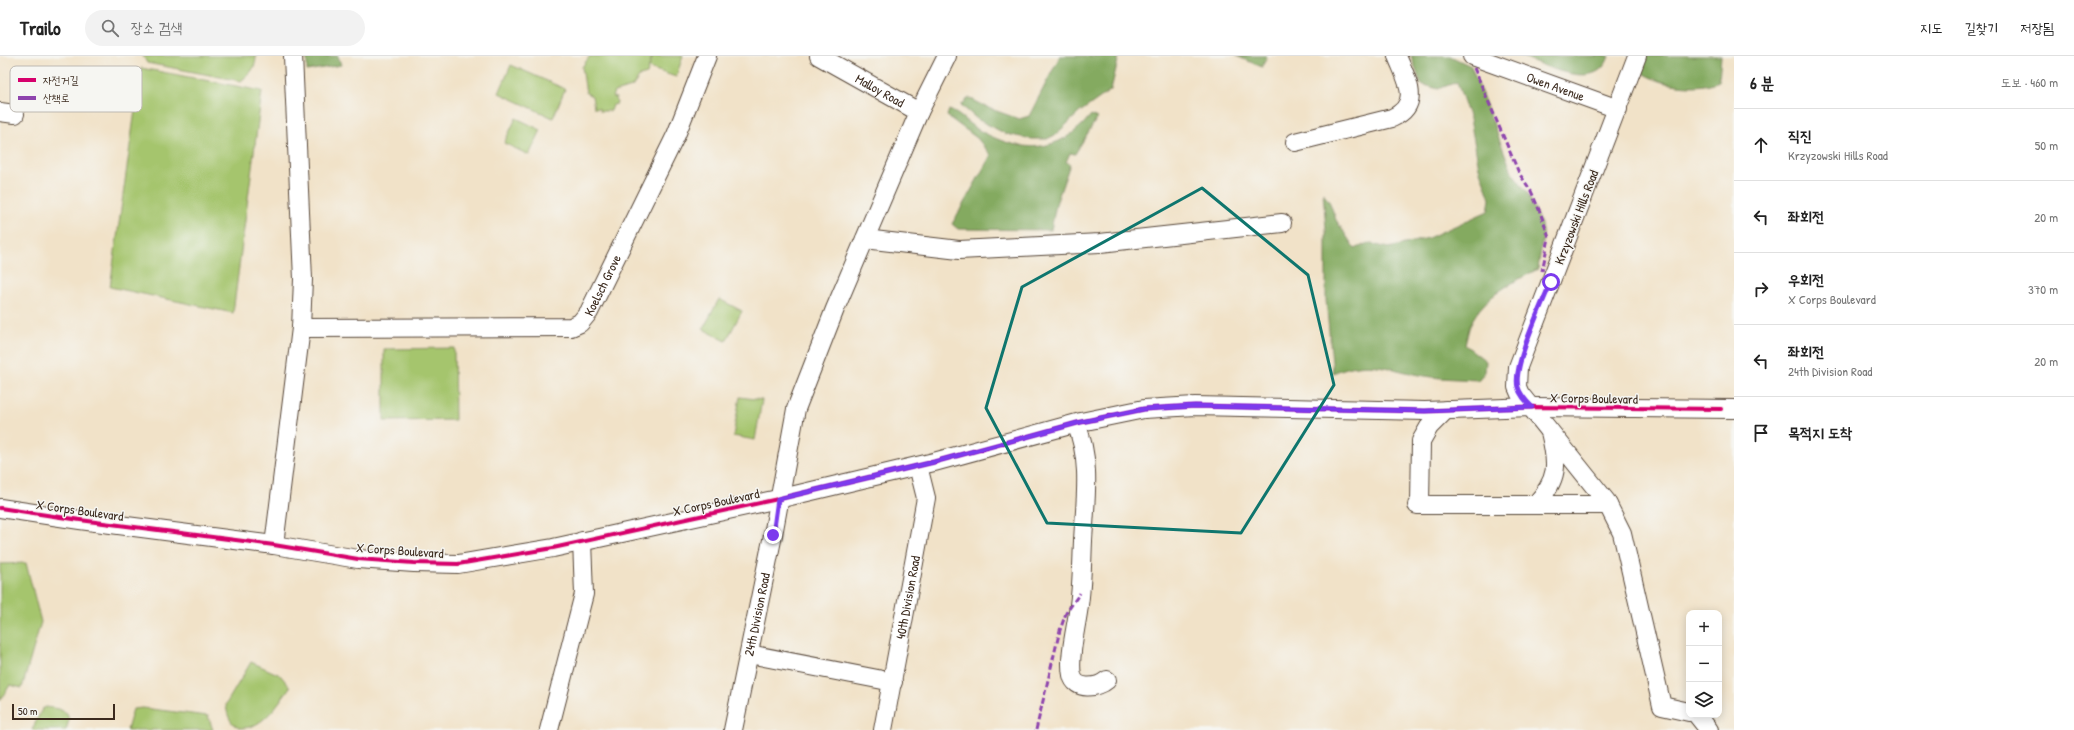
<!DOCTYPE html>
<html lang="ko">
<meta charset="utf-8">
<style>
body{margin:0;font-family:"Patrick Hand","Poor Story",sans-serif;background:#f2f2f2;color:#222}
.controls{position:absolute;right:12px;bottom:12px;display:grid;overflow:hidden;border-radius:8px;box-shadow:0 2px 10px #0003}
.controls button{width:36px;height:36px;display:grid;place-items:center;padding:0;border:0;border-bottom:1px solid #e0e0e0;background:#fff;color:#222;font:20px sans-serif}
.scale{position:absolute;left:12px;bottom:10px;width:103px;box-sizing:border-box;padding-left:4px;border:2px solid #3b2a1e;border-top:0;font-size:11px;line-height:14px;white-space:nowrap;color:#3b2a1e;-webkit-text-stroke:3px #f6f6f2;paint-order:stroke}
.stop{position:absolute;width:12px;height:12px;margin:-9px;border:3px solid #7c3aed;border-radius:50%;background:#fff}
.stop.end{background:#7c3aed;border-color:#fff;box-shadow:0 1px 4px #0008}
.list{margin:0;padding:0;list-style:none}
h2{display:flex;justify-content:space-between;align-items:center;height:52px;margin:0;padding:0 16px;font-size:17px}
h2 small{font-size:13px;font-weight:400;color:#767676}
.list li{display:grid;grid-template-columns:26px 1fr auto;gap:12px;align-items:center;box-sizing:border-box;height:72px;padding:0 16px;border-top:1px solid #e0e0e0}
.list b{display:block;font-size:15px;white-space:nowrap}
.list p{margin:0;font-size:13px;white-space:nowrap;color:#767676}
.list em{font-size:13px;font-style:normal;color:#767676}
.icon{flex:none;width:22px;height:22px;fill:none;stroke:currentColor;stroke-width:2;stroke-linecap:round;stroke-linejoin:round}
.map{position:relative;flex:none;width:1734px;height:674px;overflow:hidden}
header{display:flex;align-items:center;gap:24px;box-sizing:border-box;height:56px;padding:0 20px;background:#fff;border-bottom:1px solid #e0e0e0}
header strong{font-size:19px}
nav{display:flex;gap:22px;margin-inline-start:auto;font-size:14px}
.search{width:280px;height:36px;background:#f2f2f2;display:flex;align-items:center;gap:10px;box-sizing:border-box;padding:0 14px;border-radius:22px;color:#767676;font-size:15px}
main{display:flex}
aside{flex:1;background:#fff}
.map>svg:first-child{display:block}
.green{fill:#a5c56d;stroke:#707846}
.forest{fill:#84aa60;stroke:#606a3f}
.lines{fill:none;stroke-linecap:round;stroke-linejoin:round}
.minor-casing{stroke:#564638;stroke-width:20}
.minor{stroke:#fff;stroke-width:18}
.quiet{stroke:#8e44ad;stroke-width:3;stroke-dasharray:6 3;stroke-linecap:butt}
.cycleway-casing{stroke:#f6f6f2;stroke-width:6}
.cycleway{stroke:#d6006c;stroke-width:4}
.route{stroke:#7c3aed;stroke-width:5}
.marked{fill:none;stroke:#0f766e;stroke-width:3;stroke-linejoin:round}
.labels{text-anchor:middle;stroke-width:3;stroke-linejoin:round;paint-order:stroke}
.street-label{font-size:13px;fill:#3b2a1e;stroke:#f6f6f2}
.key{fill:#f6f6f2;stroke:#beb9b2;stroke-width:1}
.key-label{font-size:11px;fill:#3b2a1e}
</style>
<header>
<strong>Trailo</strong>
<div class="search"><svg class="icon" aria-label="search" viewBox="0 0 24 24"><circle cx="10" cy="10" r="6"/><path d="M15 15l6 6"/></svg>장소 검색</div>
<nav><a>지도</a><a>길찾기</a><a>저장됨</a></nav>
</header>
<main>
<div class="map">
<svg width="1734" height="674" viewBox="0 0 1734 674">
<rect width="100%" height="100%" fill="#f6f6f2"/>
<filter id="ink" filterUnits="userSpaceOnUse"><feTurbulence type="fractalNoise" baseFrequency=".025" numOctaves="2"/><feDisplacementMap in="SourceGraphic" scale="8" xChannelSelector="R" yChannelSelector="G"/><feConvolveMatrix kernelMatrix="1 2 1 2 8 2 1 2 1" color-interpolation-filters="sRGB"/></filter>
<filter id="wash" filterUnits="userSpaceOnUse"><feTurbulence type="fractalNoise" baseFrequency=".012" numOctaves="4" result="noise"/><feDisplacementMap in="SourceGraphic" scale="16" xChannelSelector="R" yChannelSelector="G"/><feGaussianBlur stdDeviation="0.9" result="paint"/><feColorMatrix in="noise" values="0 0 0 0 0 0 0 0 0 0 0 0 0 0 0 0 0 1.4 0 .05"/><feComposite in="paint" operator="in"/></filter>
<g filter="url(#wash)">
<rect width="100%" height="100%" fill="#f1e2c8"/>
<g class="green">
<path d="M143,0h113c0,13 -6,17 -15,25l-94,-18z"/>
<polygon points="590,0 652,0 647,18 640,20 632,31 614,36 612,41 616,42 617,48 613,49 611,55 600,55 599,52 594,52 592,40 586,37 582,11"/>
<polygon points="653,0 683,0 676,21 649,12"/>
<polygon points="511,9 565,33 553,62 499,37"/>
<polygon points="141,12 262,35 233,257 110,231"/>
<polygon points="516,62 541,74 529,99 504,87"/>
<polygon points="719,243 742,255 726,285 703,273"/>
<polygon points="454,292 455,364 384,365 384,293"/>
<polygon points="740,341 762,344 755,384 733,380"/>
<polygon points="26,507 41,566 22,632 10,629 0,645 0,508"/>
<path d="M251,606l29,13 10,12c-11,15 -27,43 -51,41 -10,-5 -12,-14 -13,-24z"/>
<polygon points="46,651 59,653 67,657 69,664 66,674 32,674 42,653"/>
<polygon points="143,652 208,660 213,674 127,674 133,653"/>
</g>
<g class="forest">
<polygon points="307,0 338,0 341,9 307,15"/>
<polygon points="1060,0 1119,0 1111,34 1080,56 1055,79 1047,83 1031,83 1006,78 977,63 961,49 969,42 991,53 1019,63 1029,60"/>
<polygon points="1236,0 1267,0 1262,11"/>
<path d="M1411,0h39l21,10 41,106 15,20 14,32 2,13 -5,32c-25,13 -54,27 -67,54 -3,7 -4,15 -6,22l21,16 -1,11 -7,8c-17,-1 -36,-1 -53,-4 -36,-6 -55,-19 -92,-3l-7,-73v-71l-3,-36 7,10 6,17 19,29 13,-6 21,5 39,-10 60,-27 2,-12 -11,-31 -9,-49 -13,-37 -19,7 -17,-5z"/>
<path d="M1521,0h88c-11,37 -64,10 -88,0z"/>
<path d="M1645,0h76l-2,25c-23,10 -60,4 -80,-10z"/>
<path d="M949,54c10,3 18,13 28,19 42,24 81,27 114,-14l6,3 -22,36 -5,-1 -4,9 4,2 -14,40 -5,26 -93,-1 -6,-5 39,-69 -14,-17 -30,-22z"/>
</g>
</g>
<g filter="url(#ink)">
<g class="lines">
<defs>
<g id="minor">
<path id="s1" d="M819,0l100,56"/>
<path id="s2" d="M1472,0l146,53"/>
<polyline points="1637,0 1518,311 1517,331 1520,338 1606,445 1622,477 1662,650 1689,656"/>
<polyline points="0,56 15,58"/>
<path d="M1295,86l97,-24c31,-14 14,-39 5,-62"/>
<polyline points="865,183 959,194 1100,187 1282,167"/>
<path id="s3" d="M301,272l270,-1 9,-4 9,-11 87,-177 31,-79"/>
<path d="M1076,368c16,37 9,78 7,117 -1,21 -1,43 -4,64 -2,20 -11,51 -7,70 3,16 26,13 35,5"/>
<polyline points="1417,449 1608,449"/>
<polyline points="1420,449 1421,385 1429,371 1446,354"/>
<path d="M1535,449c24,-26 23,-40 15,-73"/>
<polyline points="0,452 80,464 274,489 358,503 414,507 458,508 553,492 778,443 934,406 1081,366 1144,353 1195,350 1425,355 1532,351 1734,353"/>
<polyline points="274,489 301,272 303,223 293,0"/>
<polyline points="749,598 893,626"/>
<polyline points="1697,659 1709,674"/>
<polyline points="549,674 584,538 582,485"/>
<path id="s4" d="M733,674l40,-195 23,-126 39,-100 84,-197 28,-56"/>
<path id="s5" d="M883,674l43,-232 -8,-32"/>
</g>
</defs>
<use href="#minor" class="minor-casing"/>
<use href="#minor" class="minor"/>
<g class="quiet">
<polyline points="1474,12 1519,117 1531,135 1540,156 1549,182 1542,215"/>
<polyline points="1036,674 1060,574 1066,557 1080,537"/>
</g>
<defs>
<polyline id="cycleway" points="0,452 80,464 274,489 358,503 414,507 458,508 553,492 778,443 934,406 1081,366 1144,353 1195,350 1425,355 1532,351 1721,353"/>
</defs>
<use href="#cycleway" class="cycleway-casing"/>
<use href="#cycleway" class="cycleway"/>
</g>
</g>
<g class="lines" filter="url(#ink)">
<path class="route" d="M773,479l5,-36 156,-37 147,-40 63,-13 51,-3 230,5 107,-4c-6,-6 -12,-12 -14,-20 -6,-20 24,-83 33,-105"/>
</g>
<path class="marked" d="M1202,132l106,87 26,110 -93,148 -194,-10 -61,-115 36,-121z"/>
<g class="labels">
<g class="street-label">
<text dy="5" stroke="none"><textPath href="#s2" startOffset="89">Owen Avenue</textPath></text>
<text dy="5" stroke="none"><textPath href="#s1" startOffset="70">Malloy Road</textPath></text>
<text transform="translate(1576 161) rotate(-69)" y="5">Krzyzowski Hills Road</text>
<text dy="5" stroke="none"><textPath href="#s3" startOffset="324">Koelsch Grove</textPath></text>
<text transform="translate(1594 342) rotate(1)" y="5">X Corps Boulevard</text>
<text transform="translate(716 446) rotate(-12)" y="5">X Corps Boulevard</text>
<text transform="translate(80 454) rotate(8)" y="5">X Corps Boulevard</text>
<text transform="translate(400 494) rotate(4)" y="5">X Corps Boulevard</text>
<text dy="5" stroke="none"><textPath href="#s5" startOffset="135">40th Division Road</textPath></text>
<text dy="5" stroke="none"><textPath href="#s4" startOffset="118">24th Division Road</textPath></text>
</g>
</g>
<rect x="10" y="10" width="132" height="46" rx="6" class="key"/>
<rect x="18" y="22" width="18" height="4" fill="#d6006c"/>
<rect x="18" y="40" width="18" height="4" fill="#8e44ad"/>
<g class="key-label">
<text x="43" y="28">자전거길</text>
<text x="43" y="46">산책로</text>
</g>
</svg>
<div class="controls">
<button>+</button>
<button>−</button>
<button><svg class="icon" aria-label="layers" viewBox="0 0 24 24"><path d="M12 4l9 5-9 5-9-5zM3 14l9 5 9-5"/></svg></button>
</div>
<div class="scale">50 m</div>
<div class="stop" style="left:1551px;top:226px"></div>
<div class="stop end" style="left:773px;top:479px"></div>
</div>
<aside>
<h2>6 분<small>도보 · 460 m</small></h2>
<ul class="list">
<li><svg class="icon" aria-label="ahead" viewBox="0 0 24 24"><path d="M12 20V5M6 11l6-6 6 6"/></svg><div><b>직진</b><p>Krzyzowski Hills Road</p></div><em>50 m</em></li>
<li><svg class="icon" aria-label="left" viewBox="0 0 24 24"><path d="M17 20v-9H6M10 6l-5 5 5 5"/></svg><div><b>좌회전</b></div><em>20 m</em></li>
<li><svg class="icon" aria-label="right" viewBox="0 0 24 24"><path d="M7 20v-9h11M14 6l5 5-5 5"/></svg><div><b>우회전</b><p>X Corps Boulevard</p></div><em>370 m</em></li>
<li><svg class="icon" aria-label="left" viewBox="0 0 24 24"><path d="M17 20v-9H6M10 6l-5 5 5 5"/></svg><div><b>좌회전</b><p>24th Division Road</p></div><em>20 m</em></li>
<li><svg class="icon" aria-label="arrive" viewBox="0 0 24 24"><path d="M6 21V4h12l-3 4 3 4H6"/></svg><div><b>목적지 도착</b></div></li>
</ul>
</aside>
</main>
